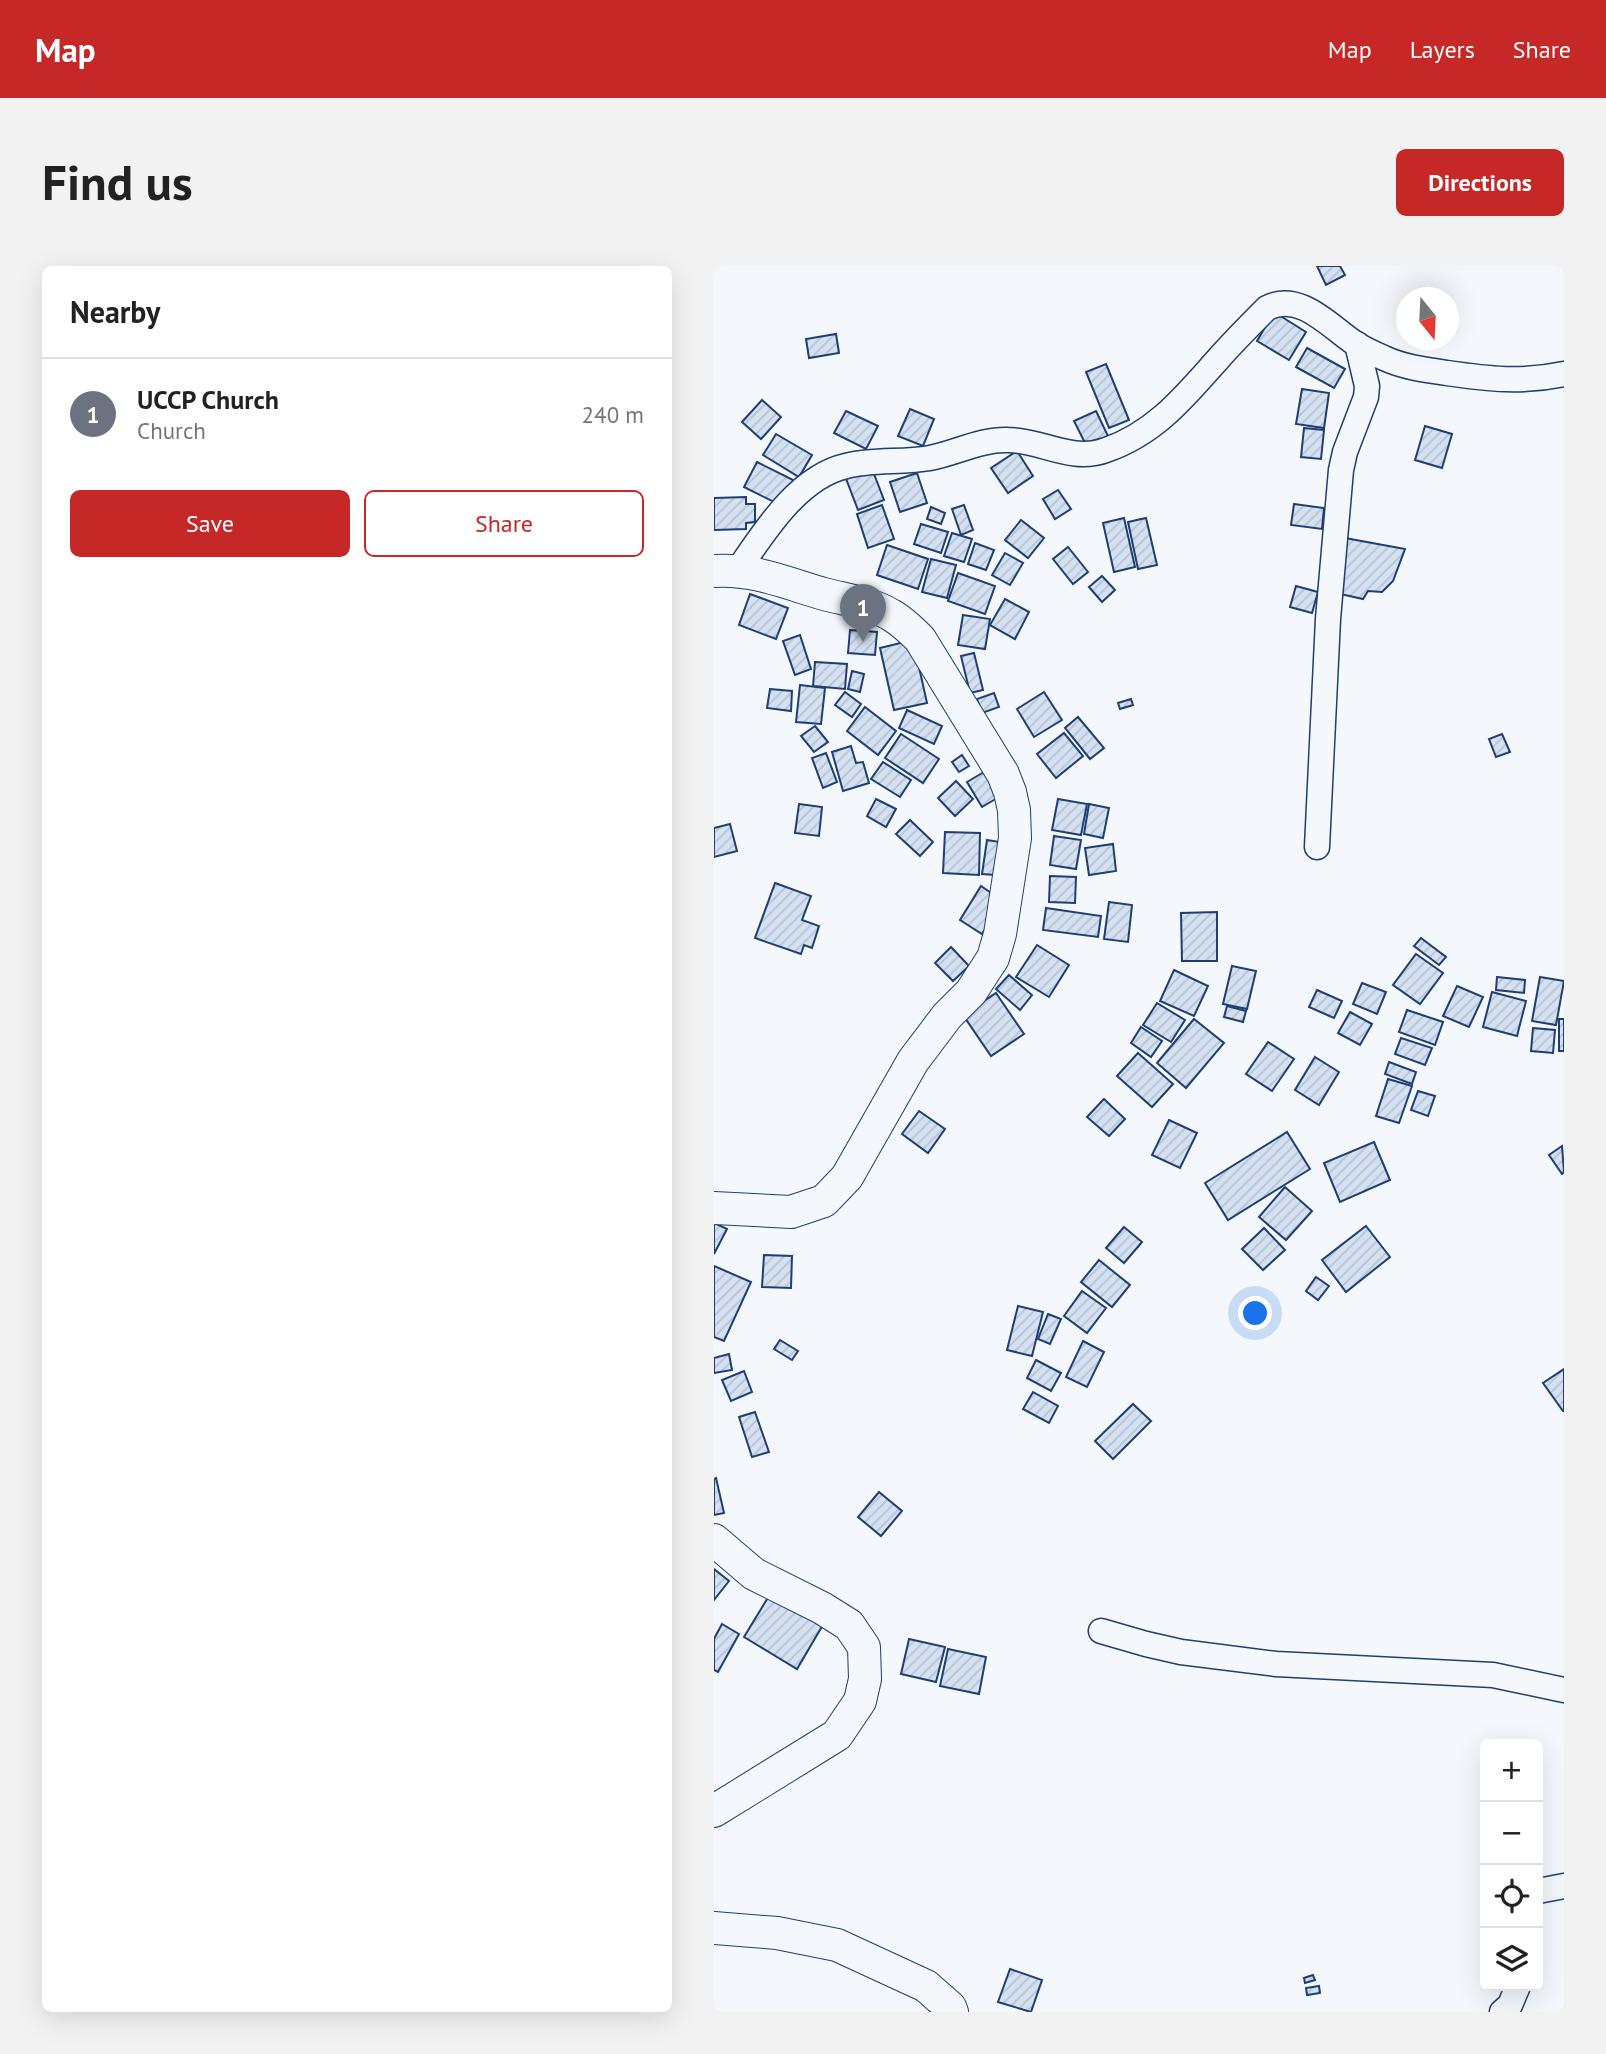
<!DOCTYPE html>
<meta charset="utf-8">
<style>
body{margin:0;font-family:"PT Sans",sans-serif;background:#f2f2f2;color:#222}
.controls{position:absolute;right:21px;bottom:21px;display:grid;overflow:hidden;border-radius:10px;box-shadow:0 7px 28px #0002}
.controls button{width:63px;height:63px;display:grid;place-items:center;padding:0;border:0;border-bottom:2px solid #e0e0e0;background:#fff;color:#222;font:35px sans-serif}
.compass{position:absolute;left:682px;top:21px;width:63px;height:63px;border-radius:50%;background:#fff;box-shadow:0 7px 28px #0002;rotate:162deg}
.you{position:absolute;left:542px;top:1048px;width:24px;height:24px;margin:-18px;border:5px solid #fff;border-radius:50%;background:#1a73e8;box-shadow:0 0 0 10px #1a73e833}
.badge{display:grid;place-items:center;width:46px;height:46px;border-radius:50%;background:#c62828;color:#fff;font-size:23px;font-weight:700}
.pin{position:absolute;translate:-50% -58px;filter:drop-shadow(0 2px 4px #0008)}
.pin::after{content:'';position:absolute;top:37px;width:24px;height:21px;background:inherit;clip-path:polygon(0 0,100% 0,50% 100%)}
.list{margin:0;padding:0;list-style:none}
h2{display:flex;justify-content:space-between;align-items:center;height:91px;margin:0;padding:0 28px;font-size:30px}
h2 small{font-size:23px;font-weight:400;color:#767676}
.list li{display:grid;grid-template-columns:46px 1fr auto;gap:21px;align-items:center;box-sizing:border-box;height:112px;padding:0 28px;border-top:2px solid #e0e0e0}
.list b{display:block;font-size:26px;white-space:nowrap}
.list p{margin:0;font-size:23px;white-space:nowrap;color:#767676}
.list em{font-size:23px;font-style:normal;color:#767676}
.actions{display:flex;gap:14px;padding:21px 28px}
.actions a{flex:1;padding:16px 0;border:2px solid #c62828;border-radius:10px;text-align:center;font-size:24px;color:#c62828}
.actions .main{background:#c62828;color:#fff}
.icon{flex:none;width:38px;height:38px;fill:none;stroke:currentColor;stroke-width:2;stroke-linecap:round;stroke-linejoin:round}
.map{position:relative;flex:none;width:850px;height:1746px;overflow:hidden;border-radius:10px}
header{display:flex;align-items:center;gap:42px;box-sizing:border-box;height:98px;padding:0 35px;background:#c62828;color:#fff}
header strong{font-size:33px}
nav{display:flex;gap:38px;margin-inline-start:auto;font-size:24px}
.intro{display:flex;align-items:center;justify-content:space-between;box-sizing:border-box;height:168px;padding:0 42px}
h1{margin:0;font-size:49px}
.button{padding:18px 32px;border-radius:10px;background:#c62828;color:#fff;font-size:24px;font-weight:700}
main{display:flex;gap:42px;padding:0 42px}
aside{flex:1;background:#fff;border-radius:10px;box-shadow:0 7px 28px #0002}
.map>svg:first-child{display:block}
.building{fill:url(#building-hatch);stroke:#1d3f73;stroke-width:2}
.lines{fill:none;stroke-linecap:round;stroke-linejoin:round}
.minor-casing{stroke:#1d3f73;stroke-width:27}
.major-casing{stroke:#1d3f73;stroke-width:34}
.minor{stroke:#f4f7fb;stroke-width:24}
.major{stroke:#f4f7fb;stroke-width:32}
</style>
<header>
<strong>Map</strong>
<nav><a>Map</a><a>Layers</a><a>Share</a></nav>
</header>
<div class="intro"><h1>Find us</h1><a class="button">Directions</a></div>
<main>
<aside>
<h2>Nearby<small></small></h2>
<ul class="list">
<li><span class="badge" style="background:#6b7280">1</span><div><b>UCCP Church</b><p>Church</p></div><em>240 m</em></li>
</ul>
<div class="actions"><a class="main">Save</a><a>Share</a></div>
</aside>
<div class="map">
<svg width="850" height="1746" viewBox="0 0 850 1746">
<defs>
<pattern id="building-hatch" width="6" height="6" patternUnits="userSpaceOnUse" patternTransform="scale(1.75)"><rect width="6" height="6" fill="#d5e0f0"/><path d="M-1 1l2-2M0 6l6-6M5 7l2-2" fill="none" stroke="#b6c1d1"/></pattern>
</defs>
<rect width="100%" height="100%" fill="#f4f7fb"/>
<g class="building">
<polygon points="603,0 626,0 631,9 612,19"/>
<polygon points="560,46 592,66 575,94 543,75"/>
<polygon points="122,68 125,87 95,92 92,73"/>
<polygon points="593,82 631,103 620,122 582,101"/>
<polygon points="392,98 415,154 395,162 372,106"/>
<polygon points="588,123 615,127 610,162 582,158"/>
<polygon points="48,134 67,151 47,173 28,156"/>
<polygon points="196,143 220,153 209,180 184,170"/>
<polygon points="132,145 164,160 152,183 120,167"/>
<polygon points="382,145 394,170 373,181 360,155"/>
<polygon points="711,160 738,168 728,202 701,194"/>
<polygon points="590,162 610,164 607,193 587,191"/>
<polygon points="62,168 98,189 85,211 49,189"/>
<polygon points="303,185 319,210 294,227 277,202"/>
<polygon points="43,196 81,215 68,240 30,221"/>
<polygon points="157,200 170,234 144,244 131,210"/>
<polygon points="203,207 213,237 186,246 176,216"/>
<polygon points="344,224 357,243 341,253 329,233"/>
<polygon points="32,231 32,238 41,238 41,256 32,257 32,263 0,264 0,232"/>
<polygon points="580,238 610,242 608,263 577,259"/>
<polygon points="168,239 180,273 154,282 143,248"/>
<polygon points="250,239 259,264 247,269 238,243"/>
<polygon points="217,241 231,247 227,258 213,253"/>
<polygon points="410,252 421,301 400,306 389,257"/>
<polygon points="432,252 443,299 424,303 414,256"/>
<polygon points="307,254 330,272 314,292 291,274"/>
<polygon points="207,258 234,266 227,287 200,278"/>
<polygon points="238,267 258,273 250,296 230,290"/>
<polygon points="631,272 691,283 679,315 668,326 654,325 649,333 622,327"/>
<polygon points="261,277 280,284 272,304 254,298"/>
<polygon points="173,279 214,293 204,323 163,309"/>
<polygon points="354,281 374,306 359,318 339,293"/>
<polygon points="291,287 309,297 296,319 278,309"/>
<polygon points="217,293 242,299 233,332 208,326"/>
<polygon points="244,307 281,320 271,348 234,335"/>
<polygon points="388,310 401,324 388,336 375,321"/>
<polygon points="582,320 604,326 598,347 576,341"/>
<polygon points="36,328 74,342 62,373 25,359"/>
<polygon points="291,333 315,346 301,373 276,359"/>
<polygon points="249,349 276,353 271,383 244,379"/>
<polygon points="136,364 163,366 161,389 134,387"/>
<polygon points="86,369 97,403 81,409 69,375"/>
<polygon points="199,374 213,437 180,444 166,382"/>
<polygon points="260,387 269,424 256,427 247,390"/>
<polygon points="101,396 133,398 131,423 99,420"/>
<polygon points="138,405 150,408 146,426 134,423"/>
<polygon points="86,419 111,422 107,458 82,456"/>
<polygon points="56,423 78,425 77,445 53,442"/>
<polygon points="131,426 147,438 138,451 121,439"/>
<polygon points="330,426 348,454 320,471 303,443"/>
<polygon points="280,427 285,441 268,447 263,433"/>
<polygon points="417,433 419,439 406,443 404,437"/>
<polygon points="151,441 182,465 164,489 133,465"/>
<polygon points="193,444 228,460 220,478 185,462"/>
<polygon points="364,451 390,482 376,493 351,462"/>
<polygon points="101,460 114,476 100,486 87,470"/>
<polygon points="350,467 369,490 342,512 323,488"/>
<polygon points="187,468 225,493 209,517 171,492"/>
<polygon points="788,468 796,486 782,491 775,473"/>
<polygon points="137,480 142,497 149,496 155,517 129,525 118,486"/>
<polygon points="112,487 123,516 109,522 98,492"/>
<polygon points="248,489 255,500 245,506 238,496"/>
<polygon points="169,496 197,514 186,531 157,513"/>
<polygon points="270,506 285,531 268,541 253,516"/>
<polygon points="242,515 259,533 241,550 224,532"/>
<polygon points="162,533 182,543 172,561 153,550"/>
<polygon points="344,533 373,538 367,569 338,564"/>
<polygon points="85,538 108,541 105,570 81,567"/>
<polygon points="375,538 395,542 389,572 370,568"/>
<polygon points="196,554 219,576 206,590 182,568"/>
<polygon points="16,558 23,585 0,591 0,562"/>
<polygon points="231,566 266,567 265,609 229,607"/>
<polygon points="340,570 367,574 362,603 336,599"/>
<polygon points="273,574 286,576 281,609 268,608"/>
<polygon points="399,578 402,605 375,609 371,582"/>
<polygon points="336,610 362,611 361,637 335,636"/>
<polygon points="61,617 97,630 88,654 105,660 98,682 90,679 87,688 41,672"/>
<polygon points="267,620 289,635 268,668 246,654"/>
<polygon points="395,636 418,639 414,676 390,673"/>
<polygon points="332,642 387,650 384,671 329,664"/>
<polygon points="503,646 503,695 468,695 467,647"/>
<polygon points="707,672 732,691 725,699 700,680"/>
<polygon points="323,679 355,699 335,731 302,711"/>
<polygon points="237,681 255,700 239,715 221,697"/>
<polygon points="702,688 729,707 706,738 679,719"/>
<polygon points="518,700 542,705 533,743 509,738"/>
<polygon points="460,704 494,720 480,750 446,735"/>
<polygon points="295,709 318,729 306,744 282,723"/>
<polygon points="783,711 811,714 810,727 782,724"/>
<polygon points="826,711 850,715 842,759 818,755"/>
<polygon points="648,717 672,726 663,748 639,738"/>
<polygon points="743,720 769,731 755,761 729,750"/>
<polygon points="603,724 628,735 620,752 595,741"/>
<polygon points="778,726 812,735 803,770 769,761"/>
<polygon points="282,727 310,768 277,790 249,749"/>
<polygon points="443,737 471,754 457,776 429,759"/>
<polygon points="513,740 532,745 529,756 510,751"/>
<polygon points="693,744 729,756 721,779 685,766"/>
<polygon points="636,746 658,758 646,779 624,767"/>
<polygon points="480,753 510,777 472,822 443,797"/>
<rect x="845" y="753" width="5" height="32"/>
<polygon points="427,761 448,775 437,791 417,777"/>
<polygon points="819,762 841,764 839,787 817,785"/>
<polygon points="687,772 718,782 711,799 681,788"/>
<polygon points="554,776 580,793 558,825 532,808"/>
<polygon points="424,787 459,818 438,841 403,810"/>
<polygon points="601,791 625,806 605,839 581,824"/>
<polygon points="675,796 702,806 698,818 671,808"/>
<polygon points="674,813 698,820 685,857 662,850"/>
<polygon points="704,825 721,830 714,850 697,844"/>
<polygon points="390,833 411,853 395,870 373,851"/>
<polygon points="205,845 231,863 214,887 188,868"/>
<polygon points="455,854 483,867 466,902 438,889"/>
<polygon points="573,866 596,903 514,954 491,917"/>
<polygon points="660,876 676,914 626,936 610,897"/>
<polygon points="848,880 850,906 848,908 835,889"/>
<polygon points="571,921 598,945 572,974 545,951"/>
<polygon points="0,957 13,963 0,988"/>
<polygon points="652,960 676,991 632,1026 608,994"/>
<polygon points="410,961 428,976 410,997 392,982"/>
<polygon points="550,962 571,984 549,1004 528,983"/>
<polygon points="50,989 78,990 77,1022 48,1021"/>
<polygon points="385,994 416,1019 398,1041 367,1016"/>
<polygon points="0,1000 37,1016 10,1075 0,1071"/>
<polygon points="602,1011 615,1020 604,1034 592,1025"/>
<polygon points="368,1025 392,1042 373,1067 350,1050"/>
<polygon points="304,1040 329,1046 318,1090 293,1084"/>
<polygon points="334,1048 347,1053 336,1078 324,1073"/>
<polygon points="66,1074 84,1085 78,1094 60,1083"/>
<polygon points="369,1075 390,1086 373,1121 352,1111"/>
<polygon points="15,1088 18,1104 0,1107 0,1092"/>
<polygon points="322,1094 347,1107 337,1125 313,1112"/>
<polygon points="850,1103 850,1145 849,1145 829,1117"/>
<polygon points="30,1105 38,1126 17,1135 8,1114"/>
<polygon points="319,1126 344,1140 335,1157 309,1143"/>
<polygon points="419,1138 437,1155 399,1193 381,1175"/>
<polygon points="41,1146 55,1186 38,1191 25,1151"/>
<polygon points="2,1212 10,1247 0,1249 0,1213"/>
<polygon points="165,1226 188,1245 167,1270 144,1251"/>
<polygon points="0,1303 15,1315 0,1334"/>
<polygon points="58,1325 110,1357 83,1403 30,1371"/>
<polygon points="8,1358 25,1368 4,1406 0,1404 0,1373"/>
<polygon points="195,1373 231,1381 222,1416 187,1408"/>
<polygon points="234,1383 272,1391 265,1428 226,1420"/>
<polygon points="296,1703 328,1714 317,1746 284,1736"/>
<polygon points="599,1709 601,1714 591,1717 590,1712"/>
<polygon points="605,1720 606,1727 593,1729 592,1722"/>
</g>
<g class="lines">
<defs>
<g id="minor">
<path d="M24,304c26,-38 60,-93 108,-104 28,-7 56,-3 84,-8 26,-5 51,-19 78,-18 34,0 63,23 98,10 50,-17 80,-55 113,-92 16,-18 32,-34 48,-50 33,-17 63,19 89,36 8,5 19,10 28,14 19,9 42,12 63,15 41,6 75,10 117,1"/>
<polyline points="603,581 614,353 627,204 631,186 652,131 653,120 643,78"/>
<polyline points="387,1365 432,1378 467,1386 562,1398 779,1409 850,1424"/>
<polyline points="824,1625 850,1620"/>
<polyline points="788,1746 796,1739 804,1720"/>
</g>
<g id="major">
<path d="M0,305c38,-3 75,13 110,23 22,6 48,9 67,21 11,6 20,15 29,24l83,135 7,18 4,18 1,28 -15,96 -7,24 -22,34 -24,24 -34,45 -66,116 -23,24 -33,11 -77,-4"/>
<polyline points="0,1274 40,1308 108,1342 135,1359 150,1381 151,1413 146,1435 123,1469 0,1545"/>
<polyline points="0,1662 63,1667 123,1679 212,1720 236,1741 238,1746"/>
</g>
</defs>
<use href="#minor" class="minor-casing"/>
<use href="#major" class="major-casing"/>
<use href="#minor" class="minor"/>
<use href="#major" class="major"/>
</g>
</svg>
<div class="controls">
<button>+</button>
<button>−</button>
<button><svg class="icon" aria-label="locate" viewBox="0 0 24 24"><circle cx="12" cy="12" r="6"/><path d="M12 2v4M12 18v4M2 12h4M18 12h4"/></svg></button>
<button><svg class="icon" aria-label="layers" viewBox="0 0 24 24"><path d="M12 4l9 5-9 5-9-5zM3 14l9 5 9-5"/></svg></button>
</div>
<svg class="compass" viewBox="-18 -18 36 36"><path d="M0-13l5 13h-10z" fill="#e53935"/><path d="M0 13l5-13h-10z" fill="#767676"/></svg>
<div class="you"></div>
<div class="pin badge" style="left:149px;top:376px;background:#6b7280">1</div>
</div>
</main>
